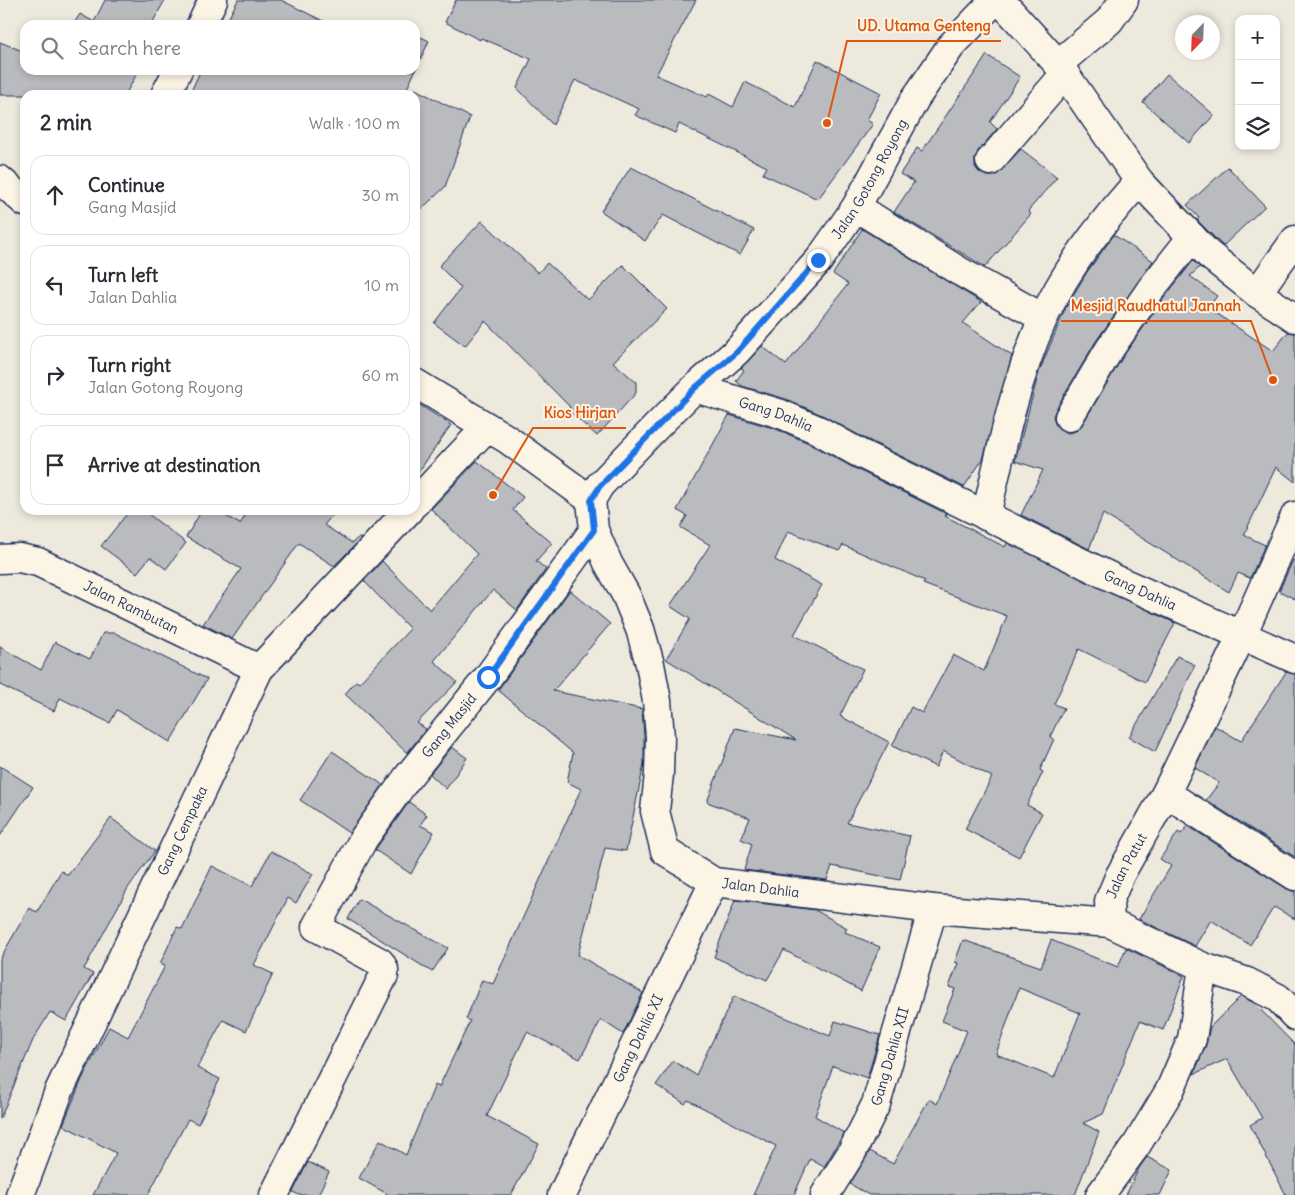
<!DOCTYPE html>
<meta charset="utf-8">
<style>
body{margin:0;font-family:Delius,sans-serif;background:#f7f7f7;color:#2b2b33}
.controls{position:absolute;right:15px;top:15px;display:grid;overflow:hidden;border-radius:10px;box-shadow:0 2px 8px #0003}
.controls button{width:45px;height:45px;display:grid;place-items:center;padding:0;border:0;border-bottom:1px solid #e1e1e2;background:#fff;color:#2b2b33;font:25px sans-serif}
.compass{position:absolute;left:1175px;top:15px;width:45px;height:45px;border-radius:50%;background:#fff;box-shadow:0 2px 8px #0003;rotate:203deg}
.stop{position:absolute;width:15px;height:15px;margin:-11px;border:4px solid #1a73e8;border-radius:50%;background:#fff}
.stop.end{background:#1a73e8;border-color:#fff;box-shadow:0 1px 5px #0008}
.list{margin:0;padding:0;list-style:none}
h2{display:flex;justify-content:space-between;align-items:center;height:65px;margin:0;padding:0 20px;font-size:21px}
h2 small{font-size:16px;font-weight:400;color:#7c7c81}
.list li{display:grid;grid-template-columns:32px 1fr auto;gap:15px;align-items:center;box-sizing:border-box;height:80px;margin:0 10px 10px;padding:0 10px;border:1px solid #e1e1e2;border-radius:15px}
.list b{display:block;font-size:19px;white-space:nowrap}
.list p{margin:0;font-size:16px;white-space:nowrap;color:#7c7c81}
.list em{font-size:16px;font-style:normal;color:#7c7c81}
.icon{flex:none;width:28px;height:28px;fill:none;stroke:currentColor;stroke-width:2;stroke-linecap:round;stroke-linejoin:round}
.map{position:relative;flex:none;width:1295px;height:1195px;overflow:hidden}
.search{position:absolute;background:#fff;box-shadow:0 2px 8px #0003;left:20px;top:20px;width:400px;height:55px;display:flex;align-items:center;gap:12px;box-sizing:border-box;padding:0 18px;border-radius:15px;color:#7c7c81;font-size:19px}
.panel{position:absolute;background:#fff;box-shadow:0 2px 8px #0003;left:20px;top:90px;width:400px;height:425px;border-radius:15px}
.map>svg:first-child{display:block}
.building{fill:#babbbe;stroke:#1b2f5e;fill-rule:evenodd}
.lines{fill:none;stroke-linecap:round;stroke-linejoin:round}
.minor-casing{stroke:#1b2f5e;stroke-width:31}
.minor{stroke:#fcf5e5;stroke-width:28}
.route{stroke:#1a73e8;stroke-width:6}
.labels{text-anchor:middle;stroke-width:4;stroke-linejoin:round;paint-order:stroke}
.street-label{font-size:14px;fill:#1b2f5e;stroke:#fcf5e5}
.leader{fill:none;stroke:#de5710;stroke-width:2}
.callout-dot{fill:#de5710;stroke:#fcf5e5;stroke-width:2}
.callout-label{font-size:15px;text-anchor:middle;font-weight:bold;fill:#de5710;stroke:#fcf5e5;stroke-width:4;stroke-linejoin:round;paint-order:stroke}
</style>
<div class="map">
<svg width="1295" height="1195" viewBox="0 0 1295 1195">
<rect width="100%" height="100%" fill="#eee9dd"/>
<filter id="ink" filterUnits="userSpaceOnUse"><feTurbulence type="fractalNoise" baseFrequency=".02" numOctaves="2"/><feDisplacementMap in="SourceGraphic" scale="10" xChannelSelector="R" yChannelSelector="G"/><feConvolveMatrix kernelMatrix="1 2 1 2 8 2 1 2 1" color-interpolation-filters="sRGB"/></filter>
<g filter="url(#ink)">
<g class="building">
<polygon points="105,0 165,0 151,25 73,25 80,14 94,22"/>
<polygon points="238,0 281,0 331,25 225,25"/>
<polygon points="456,0 696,0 656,75 707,97 709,94 733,107 745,82 795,107 817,60 881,93 867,120 873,124 818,199 763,174 767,167 679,124 675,133 635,115 639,109 575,80 553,125 517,88 531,59 481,38 480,40 445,22"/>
<polygon points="415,34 429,41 404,95 189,95 201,70 415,70"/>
<polygon points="0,42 25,52 25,70 139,70 125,95 0,95"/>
<polygon points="987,55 1020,77 990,122 997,129 978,151 975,159 975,167 979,172 987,176 996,176 1021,149 1057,177 1028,211 1031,214 985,267 894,212 914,182 900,174 917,148 922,151"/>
<polygon points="1167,74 1214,115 1189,143 1143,102"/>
<polygon points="415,89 470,117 445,187 415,215"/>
<polygon points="631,167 754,230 740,255 663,215 645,241 601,211"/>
<polygon points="1228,167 1265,206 1223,246 1197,220 1199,218 1187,205"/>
<polygon points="482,221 538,273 547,263 588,300 623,265 667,309 613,362 636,382 636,393 597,436 568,410 570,407 485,321 465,346 434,323 461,288 439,266"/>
<polygon points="862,229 981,302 963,323 1012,356 983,459 964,487 864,438 824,416 786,399 742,386 736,381 744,370 741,368 762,346 786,365 848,284 833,274"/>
<polygon points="1114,235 1153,261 1096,341 1056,409 1053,416 1055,424 1061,431 1068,433 1076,431 1082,425 1122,358 1164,298 1193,261 1200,267 1190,276 1217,296 1208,308 1273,351 1288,332 1295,333 1295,482 1276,467 1244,535 1265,545 1250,578 1238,573 1229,592 1103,514 1089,549 1021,515 1043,470 1015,461 1039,372 1066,307 1087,272"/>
<polygon points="415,402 451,425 415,477"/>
<polygon points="729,415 776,429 811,444 850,466 947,514 945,516 1005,547 1007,543 1175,623 1145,682 1079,649 1054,704 1064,708 1050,737 1054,739 1040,770 1043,772 1027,805 1042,813 1019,857 965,829 992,777 943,751 936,767 892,746 911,707 922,713 953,655 984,671 1007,616 923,584 925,581 843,545 839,551 788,531 775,560 822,585 794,635 863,669 840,716 889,742 847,823 910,836 900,880 832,866 827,880 744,870 752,844 741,839 750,818 707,802 735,728 796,740 666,659 690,619 670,606 710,545 680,527 687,516 677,510"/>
<polygon points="477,461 523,497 513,510 552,543 536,561 546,569 517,610 493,590 434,661 457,682 417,723 426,729 407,753 345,694 356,681 359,683 410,629 364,581 382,561 430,610 477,554 431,509"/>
<polygon points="130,510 143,510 186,543 166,569 150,557 137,573 101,546"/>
<polygon points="202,510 215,510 240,524 249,510 337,510 324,525 352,543 359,537 361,539 334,566 299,543 232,639 203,624 241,569 186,537"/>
<polygon points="1293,560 1295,561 1295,599 1279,591"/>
<polygon points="570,590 610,624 553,691 642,709 644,737 644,764 626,851 605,848 578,955 643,993 623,1034 601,1020 580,1059 527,1032 487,1116 539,1144 511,1195 389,1195 359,1178 380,1140 406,1155 435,1085 439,1087 470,1021 466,1019 482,980 493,984 581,789 567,782 573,753 498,690"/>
<polygon points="103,633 115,633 207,679 170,742 117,710 110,723 60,698 54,711 0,685 0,647 41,670 55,642 90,659"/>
<polygon points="1177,656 1195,665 1155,752 1129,737"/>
<polygon points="1286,672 1295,674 1295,857 1206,800 1219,783 1195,768 1215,726 1241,741"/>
<polygon points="452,747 467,758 446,789 430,774"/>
<polygon points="332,751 383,785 349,833 300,800"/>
<polygon points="0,766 33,787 0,836"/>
<polygon points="409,802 427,815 420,825 434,832 411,874 375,850"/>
<polygon points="111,818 155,851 128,888 84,969 93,974 66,1021 50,1012 33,1040 0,1119 0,959 29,908 37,912 61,871 68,875"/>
<polygon points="1188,826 1287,889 1295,892 1295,919 1274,907 1250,945 1211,920 1195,946 1139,919 1171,866 1160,859 1178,832 1181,834"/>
<polygon points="271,851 313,874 296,903 288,898 254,965 273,974 246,1031 223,1020 197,1068 220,1079 198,1124 188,1119 148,1195 93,1195 116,1153 63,1125 82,1079 109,1027 128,1037 165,966 160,964 177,927 182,929 212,866 252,886"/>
<polygon points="359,899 448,948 432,972 348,919"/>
<polygon points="735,900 815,910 847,928 845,932 880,947 861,991 784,950 767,980 714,957"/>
<path d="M963,940l78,27 10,-27 67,27 8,-19 58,28 -21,54 -23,-9 -37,93 -20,9 16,9 -24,63h-206l-19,-11 20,-33 23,13 36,-65 8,5 30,-73 -25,-10 13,-32 -6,-2 9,-24 -3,-1zM1019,988l61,25 -26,65 -58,-24z"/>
<polygon points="734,996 830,1036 835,1021 880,1035 867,1078 833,1066 815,1116 844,1133 824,1167 810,1159 794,1195 753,1195 776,1146 688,1100 685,1104 656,1085 673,1061 696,1075"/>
<polygon points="1241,996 1254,1003 1295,1045 1295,1195 1286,1195 1250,1125 1262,1118 1227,1059 1194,1074 1206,1045 1210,1027"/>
<polygon points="1147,1157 1172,1170 1160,1195 1126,1195 1139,1168"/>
<polygon points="308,1162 329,1172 318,1195 299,1195 293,1192"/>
</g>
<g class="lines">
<defs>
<g id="minor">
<polyline points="1000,0 1058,64 1139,181 1208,254 1257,293 1295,318"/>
<polyline points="201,25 213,0"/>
<polyline points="1058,64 1109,21 1124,0"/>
<polyline points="165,95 178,70"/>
<polyline points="990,161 1065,74"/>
<polyline points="0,180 25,202"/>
<polyline points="856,207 959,271 1043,318"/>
<polyline points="1257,293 1295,240"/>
<path id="s1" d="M415,383l92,56 84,61 9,-15 56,-58 39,-39 42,-37 82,-91 37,-53 59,-108 36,-53 44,-46"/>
<path id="s2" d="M695,388l86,26 37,16 39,22 258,127 180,80"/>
<polyline points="1069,417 1109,350 1151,289 1192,237"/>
<path id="s3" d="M591,500l3,30 14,33 18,32 14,34 10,35 7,37 3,36 -1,37 -4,37 10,40 49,31 219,27 177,14"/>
<polyline points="415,503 487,427"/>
<path d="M986,516c15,-66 29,-135 57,-197 23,-51 59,-97 96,-138"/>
<path id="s4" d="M0,559l19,-1 19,4 221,107"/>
<polyline points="1166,793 1295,876"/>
<polyline points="1203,967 1247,982 1278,998 1295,1016"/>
<path id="s5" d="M20,1195l39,-104 200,-422 150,-159"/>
<path id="s6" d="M274,1195l110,-220v-6l-4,-7 -64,-35 48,-89 43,-60 81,-101 106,-147"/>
<path id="s7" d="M562,1195l152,-313"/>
<path id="s8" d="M825,1195l27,-43 24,-48 57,-195"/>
<path id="s9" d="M1100,1195l36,-49 34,-56 22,-51 11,-72 -93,-44 -1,-22 11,-26 46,-82 75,-156 54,-121"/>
</g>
</defs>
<use href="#minor" class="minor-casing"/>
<use href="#minor" class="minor"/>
</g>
</g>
<g class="lines" filter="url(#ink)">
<polyline class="route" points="488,677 594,530 591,500 600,486 695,388 737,352 818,260"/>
</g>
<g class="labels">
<g class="street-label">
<text dy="5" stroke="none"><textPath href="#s1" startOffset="639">Jalan Gotong Royong</textPath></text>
<text dy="5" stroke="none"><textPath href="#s2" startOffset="85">Gang Dahlia</textPath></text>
<text dy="5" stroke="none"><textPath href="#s2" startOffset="490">Gang Dahlia</textPath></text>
<text dy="5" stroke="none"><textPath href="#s4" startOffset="142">Jalan Rambutan</textPath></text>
<text dy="5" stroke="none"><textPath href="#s6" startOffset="575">Gang Masjid</textPath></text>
<text dy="5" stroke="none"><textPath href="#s5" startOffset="399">Gang Cempaka</textPath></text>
<text dy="5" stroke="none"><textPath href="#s9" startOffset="419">Jalan Patut</textPath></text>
<text dy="5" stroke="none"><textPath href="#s3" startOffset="470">Jalan Dahlia</textPath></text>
<text dy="5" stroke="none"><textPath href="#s7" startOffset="174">Gang Dahlia XI</textPath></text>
<text dy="5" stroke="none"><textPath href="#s8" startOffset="154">Gang Dahlia XII</textPath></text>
</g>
</g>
<path class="leader" d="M827 123L847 41H1001M1273 380L1251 321H1061M493 495L533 428H626"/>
<g class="callout-dot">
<circle cx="827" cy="123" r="5"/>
<circle cx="1273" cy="380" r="5"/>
<circle cx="493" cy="495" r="5"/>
</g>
<g class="callout-label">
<text x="924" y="31">UD. Utama Genteng</text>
<text x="1156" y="311">Mesjid Raudhatul Jannah</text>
<text x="580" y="418">Kios Hirjan</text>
</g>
</svg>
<div class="controls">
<button>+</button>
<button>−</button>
<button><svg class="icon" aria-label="layers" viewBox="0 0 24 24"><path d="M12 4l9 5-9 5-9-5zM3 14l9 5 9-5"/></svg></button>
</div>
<svg class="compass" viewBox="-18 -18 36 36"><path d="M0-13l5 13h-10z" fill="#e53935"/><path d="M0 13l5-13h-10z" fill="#7c7c81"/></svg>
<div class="stop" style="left:488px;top:677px"></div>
<div class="stop end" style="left:818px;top:260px"></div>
<div class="search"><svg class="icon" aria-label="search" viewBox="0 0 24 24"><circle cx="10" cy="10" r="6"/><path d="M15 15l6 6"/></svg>Search here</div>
<section class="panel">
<h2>2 min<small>Walk · 100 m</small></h2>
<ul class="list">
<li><svg class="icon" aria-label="ahead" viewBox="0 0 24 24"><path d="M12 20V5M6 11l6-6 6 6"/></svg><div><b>Continue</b><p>Gang Masjid</p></div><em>30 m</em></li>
<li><svg class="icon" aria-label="left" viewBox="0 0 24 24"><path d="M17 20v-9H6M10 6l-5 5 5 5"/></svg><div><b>Turn left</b><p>Jalan Dahlia</p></div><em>10 m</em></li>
<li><svg class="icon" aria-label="right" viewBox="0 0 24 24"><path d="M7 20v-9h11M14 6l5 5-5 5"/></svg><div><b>Turn right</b><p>Jalan Gotong Royong</p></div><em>60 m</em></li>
<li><svg class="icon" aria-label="arrive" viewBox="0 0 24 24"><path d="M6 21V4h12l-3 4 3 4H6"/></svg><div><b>Arrive at destination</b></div></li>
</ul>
</section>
</div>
